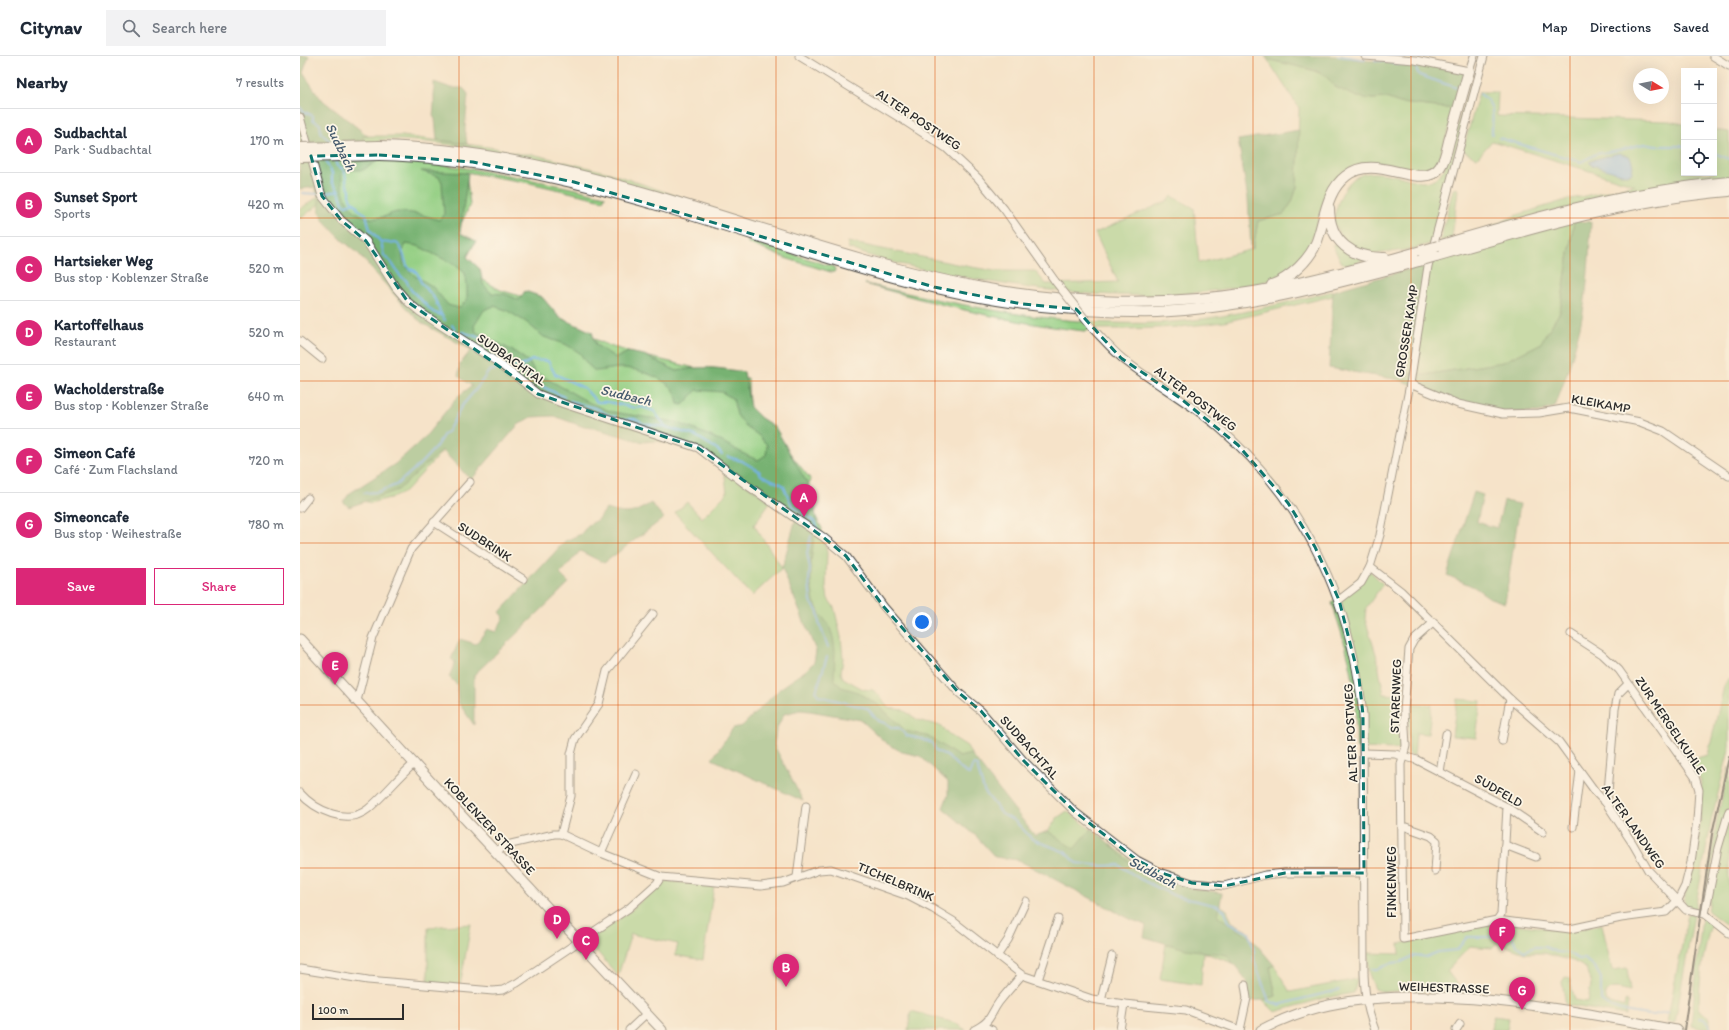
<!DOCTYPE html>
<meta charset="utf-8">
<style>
body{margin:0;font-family:Itim,sans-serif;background:#f2f2f3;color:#1f2937}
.controls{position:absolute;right:12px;top:12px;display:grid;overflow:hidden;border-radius:0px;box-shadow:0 4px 16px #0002}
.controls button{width:36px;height:36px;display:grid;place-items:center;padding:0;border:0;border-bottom:1px solid #e0e1e3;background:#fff;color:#1f2937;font:20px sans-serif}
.compass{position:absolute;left:1333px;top:12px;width:36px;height:36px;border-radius:50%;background:#fff;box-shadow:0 4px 16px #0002;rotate:100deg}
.scale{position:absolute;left:12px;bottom:10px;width:92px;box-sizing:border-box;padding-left:4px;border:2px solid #2b2b2b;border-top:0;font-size:11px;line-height:14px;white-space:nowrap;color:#2b2b2b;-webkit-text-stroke:3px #fcf5e5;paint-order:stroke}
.you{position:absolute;left:622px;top:566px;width:14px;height:14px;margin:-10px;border:3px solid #fff;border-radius:50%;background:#1a73e8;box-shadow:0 0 0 6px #1a73e833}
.badge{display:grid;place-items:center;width:26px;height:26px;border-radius:50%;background:#db2777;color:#fff;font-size:13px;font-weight:700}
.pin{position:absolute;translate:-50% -33px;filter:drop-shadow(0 1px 2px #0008)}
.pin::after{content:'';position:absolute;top:21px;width:14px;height:12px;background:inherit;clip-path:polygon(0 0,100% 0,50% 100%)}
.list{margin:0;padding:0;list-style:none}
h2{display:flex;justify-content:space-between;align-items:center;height:52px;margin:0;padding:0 16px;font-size:17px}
h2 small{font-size:13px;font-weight:400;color:#747a83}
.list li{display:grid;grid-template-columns:26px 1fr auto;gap:12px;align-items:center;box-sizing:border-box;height:64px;padding:0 16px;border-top:1px solid #e0e1e3}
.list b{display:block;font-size:15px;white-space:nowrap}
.list p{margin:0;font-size:13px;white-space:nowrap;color:#747a83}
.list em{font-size:13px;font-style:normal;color:#747a83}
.actions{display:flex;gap:8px;padding:12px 16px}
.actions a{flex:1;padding:9px 0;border:1px solid #db2777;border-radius:0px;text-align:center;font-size:14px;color:#db2777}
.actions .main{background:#db2777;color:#fff}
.icon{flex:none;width:22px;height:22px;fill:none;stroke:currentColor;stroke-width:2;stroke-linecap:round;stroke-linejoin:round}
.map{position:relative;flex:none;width:1429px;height:974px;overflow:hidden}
header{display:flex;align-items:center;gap:24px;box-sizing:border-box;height:56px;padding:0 20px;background:#fff;border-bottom:1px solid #e0e1e3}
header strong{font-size:19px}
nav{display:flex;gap:22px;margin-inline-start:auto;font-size:14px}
.search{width:280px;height:36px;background:#f2f2f3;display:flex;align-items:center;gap:10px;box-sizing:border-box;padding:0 14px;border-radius:0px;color:#747a83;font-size:15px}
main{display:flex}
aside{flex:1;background:#fff}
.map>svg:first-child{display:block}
.green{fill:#94cf84;stroke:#607d58}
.forest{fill:#77b272;stroke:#516e4e;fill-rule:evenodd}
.water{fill:#75b2e8;stroke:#506e8a}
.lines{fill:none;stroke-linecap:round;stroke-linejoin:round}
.stream{stroke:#75b2e8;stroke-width:2}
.minor-casing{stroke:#494743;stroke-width:9}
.major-casing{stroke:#494743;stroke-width:11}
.highway-casing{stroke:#494743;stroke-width:12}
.minor{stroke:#fff;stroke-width:7}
.major{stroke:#fff;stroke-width:9}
.highway{stroke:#fff;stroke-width:10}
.rail{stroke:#2b2b2b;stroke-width:2}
.minor-bridge-casing{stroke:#494743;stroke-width:9;stroke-linecap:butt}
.highway-bridge-casing{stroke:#494743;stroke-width:12;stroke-linecap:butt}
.minor-bridge{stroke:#fff;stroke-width:7}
.highway-bridge{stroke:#fff;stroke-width:10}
.marked{fill:none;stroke:#0f766e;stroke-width:3;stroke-dasharray:8 5;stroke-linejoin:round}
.grid{fill:none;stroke:#df570e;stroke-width:1;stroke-opacity:0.55}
.labels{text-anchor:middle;stroke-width:3.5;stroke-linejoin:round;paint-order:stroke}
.street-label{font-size:13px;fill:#2b2b2b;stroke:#fcf5e5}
.water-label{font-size:14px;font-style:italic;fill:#455a6d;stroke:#fcf5e5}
</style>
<header>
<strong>Citynav</strong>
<div class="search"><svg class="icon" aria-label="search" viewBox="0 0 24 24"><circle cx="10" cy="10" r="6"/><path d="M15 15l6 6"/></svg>Search here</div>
<nav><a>Map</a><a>Directions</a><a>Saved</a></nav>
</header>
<main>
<aside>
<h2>Nearby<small>7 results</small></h2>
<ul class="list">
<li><span class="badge">A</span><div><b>Sudbachtal</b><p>Park · Sudbachtal</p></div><em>170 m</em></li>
<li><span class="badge">B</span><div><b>Sunset Sport</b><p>Sports</p></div><em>420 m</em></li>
<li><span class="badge">C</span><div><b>Hartsieker Weg</b><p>Bus stop · Koblenzer Straße</p></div><em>520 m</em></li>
<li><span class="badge">D</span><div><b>Kartoffelhaus</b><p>Restaurant</p></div><em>520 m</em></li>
<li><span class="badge">E</span><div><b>Wacholderstraße</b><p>Bus stop · Koblenzer Straße</p></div><em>640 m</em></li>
<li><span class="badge">F</span><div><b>Simeon Café</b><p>Café · Zum Flachsland</p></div><em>720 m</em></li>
<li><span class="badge">G</span><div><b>Simeoncafe</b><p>Bus stop · Weihestraße</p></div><em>780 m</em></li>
</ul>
<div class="actions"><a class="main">Save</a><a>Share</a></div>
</aside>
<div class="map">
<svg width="1429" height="974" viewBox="0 0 1429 974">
<rect width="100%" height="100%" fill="#fcf5e5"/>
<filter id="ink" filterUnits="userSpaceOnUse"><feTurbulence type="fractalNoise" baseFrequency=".025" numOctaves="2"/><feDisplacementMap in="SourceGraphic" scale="8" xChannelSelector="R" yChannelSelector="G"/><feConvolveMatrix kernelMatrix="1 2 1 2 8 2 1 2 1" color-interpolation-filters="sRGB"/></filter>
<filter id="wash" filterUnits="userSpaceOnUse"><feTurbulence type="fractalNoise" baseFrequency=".012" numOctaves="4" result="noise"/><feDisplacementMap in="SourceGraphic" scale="16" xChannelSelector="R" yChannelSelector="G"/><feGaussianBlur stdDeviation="0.9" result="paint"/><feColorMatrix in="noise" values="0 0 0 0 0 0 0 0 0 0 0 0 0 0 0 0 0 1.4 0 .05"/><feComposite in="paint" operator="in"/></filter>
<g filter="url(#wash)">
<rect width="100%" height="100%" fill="#f6e3c9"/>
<g class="green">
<path d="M967,3c16,5 52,9 63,21l43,19 13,-1 14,5 55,6 -17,53c-5,5 -10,9 -17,9 -7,0 -13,-2 -20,-4 -19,-5 -37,-7 -54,3 -37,22 -19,74 -60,101 -18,12 -34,13 -56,17 -90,15 -184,5 -273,-12 -36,-7 -75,-14 -110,-28v-6l123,25 24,4h40l11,13 72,-2 -23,-49 72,-32 5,-5 22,12 5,55 54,-14 5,-28 26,-7 8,-12 5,-15 2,-79z"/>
<path d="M0,12l13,24 19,17 16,11 17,16h37l94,12 24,6h12l78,19 82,28 -1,1c-79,-21 -158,-46 -239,-57 -24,-3 -49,-6 -73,-5l2,19c77,5 149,19 224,37l-2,4 -73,-17 -64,-11 4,33 -21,44 31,29 20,12 23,7 67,40 20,9 27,8 99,24h12l1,33 32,31 30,38 -3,7 7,28 7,14 -1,4 6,19 -1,34 2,13 6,8 7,30 2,21 -2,15 2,5 20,11 10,1 8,7 7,11 15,2 15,10 23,6 10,10 16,10 6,12 2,6 56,73 11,3 15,-22 10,-7 68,52 14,8 39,16 32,18 7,5 5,12 13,7 5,4 -5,8 -7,24 -35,-13 -2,33 -41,-6 6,-35 37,7 -89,-40 -188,-152 -63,-41 -20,-6 -43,-115 2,-71 -99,-78 -154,-38 -102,36 -42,46 -11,5 -24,6 -20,-6 24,-11 130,-118 -79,-53 -7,5 -99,-118v2l-19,15v-10l18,-12 -11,-35 3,-20z"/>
<path d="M1169,32h3l-40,155 -19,6 -38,5 -8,-1 -21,-10 -13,-21c13,-61 38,-53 88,-40 11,0 16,-4 23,-13z"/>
<path d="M1179,36h19l-1,24 172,5 15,3v49h30v-43l15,2v46c-82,6 -163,31 -243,51l31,-14 49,-15 69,-15 -143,-44 -15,17 -14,-8z"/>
<polygon points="1157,132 1158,134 1152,182 1140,185 1153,133"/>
<polygon points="1274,165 1260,256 1240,288 1203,306 1124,319 1105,317 1127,208 1201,184"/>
<polygon points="448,184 534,211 535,214 534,216 531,216 485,202 448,187"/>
<path d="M1038,187l25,16c-5,4 -15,7 -21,4l-10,-18z"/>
<path d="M565,228c105,23 211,47 320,37 50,-5 99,-18 148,-30v5l-109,26 -44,5 -50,2h-37l-9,2c-75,-8 -147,-27 -219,-47z"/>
<polygon points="424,413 470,446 454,469 482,512 452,540 375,457 387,446 402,462 427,437"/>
<path d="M1066,511l17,17 -17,24 -1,11 11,35 8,40 17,1 2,48 -3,6 -43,-1c-1,-23 -1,-45 -4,-68 -4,-26 -13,-52 -21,-77l23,-20z"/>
<polygon points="1429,621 1429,694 1412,761 1395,853 1385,849 1384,843 1393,811 1400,767 1401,726 1398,717 1388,704 1408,699 1424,630"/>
<polygon points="1157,643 1181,645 1176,682 1152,680"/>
<polygon points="1108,647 1132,649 1128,678 1116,677 1114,700 1109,698"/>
<polygon points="1429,711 1429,750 1416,792 1403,854 1417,763"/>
<polygon points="1429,762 1429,871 1408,855 1420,792"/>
<polygon points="367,825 414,830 403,904 375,899 378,888 331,878 318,920 288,885 330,855 359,829"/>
<polygon points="1388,858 1394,859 1375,967 1367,966"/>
<path d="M1402,860l9,8c-8,29 -12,56 -12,86 9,5 12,9 10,20l-18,-4z"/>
<path d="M1196,866l75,9 31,-7 10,46 15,-2 3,23c-9,-2 -17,-6 -25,2l2,9 17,5 1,-6 3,2 -2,12 -60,-10 -4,-23 3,-5 4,1 6,22 13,2 3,-18 -5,-16 -13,-7 -29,-8h-19l-28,-10 -5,5 -22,-2 -23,25 16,21 -55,-2 -24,2 -9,-3 -6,-15 -1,-21 32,1 -1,-10z"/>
<polygon points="171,868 160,930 128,927 128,871"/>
<polygon points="974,909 990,936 1057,923 1054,937 1025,942 975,956 963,944 976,940 970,911"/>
<polygon points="611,955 655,967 666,974 608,974"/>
<polygon points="1193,960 1209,962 1207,974 1191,974"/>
</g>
<g class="forest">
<polygon points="0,0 9,0 3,17 21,43 68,80 63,80 63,84 0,86"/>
<polygon points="965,0 1042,0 1060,4 1115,7 1165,16 1155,53 1100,47 1086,42 1073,43 1057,41 1035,31 1026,20 1016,15 967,3"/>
<polygon points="134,26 151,32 163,32 166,35 168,39 165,73 167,88 137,84 135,63 133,60 134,48"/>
<polygon points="999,74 997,131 992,146 984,158 958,165 953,192 951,193 948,143 938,84"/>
<path d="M43,104h36l-16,10h-16l-5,3c-3,24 13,51 40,44 7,-1 9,-5 18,-5 13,0 27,4 39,8l5,-6 -2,-32 -3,-5 -18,-6 47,2 -8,60 16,8 -9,16 13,12 3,15 8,9 14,1 14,6 6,-9 17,6 17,20 33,15 4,13 20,13 12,-6 16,3 33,16c27,-6 41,-3 67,1l6,35 11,11 14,9 36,63 4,16 1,14 -5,42v22l3,17 6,13 9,11 4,12 2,14 -1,28 7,8 14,4 22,13 29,27 24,6 29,20 12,-3 64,82 13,-5 26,18 18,-21 36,33 32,16 31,11 31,5 -4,23 33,22 23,27 -4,2 6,29 -13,4 -14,1 -2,-20 -20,-26 -41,-6 -42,-12 2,-12 -14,-5 -114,-60 -23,-3 -19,-21 -33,-28 5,-13v-13l-28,-26 -18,-4 -16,-9 -25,-23 -51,-9 -10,-1 -16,4 -8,16 -2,15 29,56 -91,-42 21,-31 9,-2 39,-38 24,-17 9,-9 2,-11 -34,-83 14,-50 -100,-69 -4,1 -35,-9 -15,1 -49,-14 -9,-1 -30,-11 -22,1 -14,8 -47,55 -29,-30 -44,40 -49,17 -6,-5 7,-9 45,-29 30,-27 33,-41 14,-10 -14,-10 2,-12 11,-14 -49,-27 -17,-16 -47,-54 -16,-13 -19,-20 -4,-9v-14l-5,-35zM106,188l12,2 37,19 10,8 2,12v15l-8,8 -11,-3 -16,-19 -17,-10 -11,-11 -2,-12zM194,250l12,4 20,12 18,15 21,7 15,9 7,11 8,7c8,0 17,-3 25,-3 14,-1 44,10 53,21 3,4 4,10 5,15l5,1 14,-15 25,2 11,7 4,16 9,12 12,8 9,10 -1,10 -8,5 -10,-4 -31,-17 -41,-17 -64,-10 -22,-9 -55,-31 -6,-10 -14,-10 -39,-20 -2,-6 10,-16z"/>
<polygon points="10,106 16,131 0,133 0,107"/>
<path d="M1274,165l17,1c-2,35 -3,71 -11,105 -6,27 -15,53 -25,80l-16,5h-36l-44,-9 -59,-23 -71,-12 4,-77 94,-27 -21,109 18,2 79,-13 37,-18 20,-32z"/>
<polygon points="1174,436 1183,439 1177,466 1197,472 1204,445 1220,448 1205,547 1190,542 1174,531 1147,519"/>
<path d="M351,447l13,15 -60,45 -24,-12 -20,23 9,9 -95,92v50l-16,-23 -1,-17 -8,-8 6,-15 -4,-3 9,-20 16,5 11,-15 9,3 8,-15 -4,-5 65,-71 16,-7 7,-9 10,-5 8,-11c22,6 25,6 45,-6z"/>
</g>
<path class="water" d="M1319,97l10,3c4,5 5,13 2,18l-6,1 -33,-10 -3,-3 7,-3z"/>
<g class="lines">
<g class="stream">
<polyline points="1038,0 1065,3"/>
<polyline points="1075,4 1115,10 1119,19 1160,33"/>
<path d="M1180,38c17,12 12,22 12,40"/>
<polyline points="0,51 3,55 13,60 13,64 20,68 21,77 30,85 31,88"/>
<polyline points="1199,82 1281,106 1296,98 1324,93 1339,89 1345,88 1355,90 1384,90"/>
<polyline points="1414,97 1429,103"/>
<path d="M35,104l2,6c14,4 5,17 13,24v9l7,6 1,4 8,5 4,16 11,12 3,14 7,6 10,15 5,3 5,10 22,22 7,3"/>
<polyline points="26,106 32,117 32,126 39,135 43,148 46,149 54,146"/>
<polyline points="2,137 17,138"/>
<polyline points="26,137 39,135"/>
<path d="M81,186l9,1 5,-1c10,6 8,18 14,27 12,2 8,8 13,15 4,5 9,9 12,14 5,8 5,16 11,22"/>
<polyline points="152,269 155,274"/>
<polyline points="162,276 181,282 206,303"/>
<polyline points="211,308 219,311 228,318 235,327 264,341"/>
<polyline points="219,311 232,304 248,305 255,318 284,332 297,346 308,346 336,352 342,351 354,355 366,371 396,380 417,393 422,399"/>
<polyline points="270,345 298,353 308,359 316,361"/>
<polyline points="323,363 335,363 344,368 366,371"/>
<polyline points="428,401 442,405 459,415 461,419 483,429 492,449 516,467 517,473"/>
<polyline points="64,437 78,436 96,429 118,410 135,392 144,378 148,375 161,351 177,332 189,315 200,312"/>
<polyline points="511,480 507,497 510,512 509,525 511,546 518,556 519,567 528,591"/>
<path d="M527,601l-11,35 3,4 48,12 11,13 7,2 7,5h7l8,8 15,3 10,4 5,9c11,0 22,19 32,22l4,-9 4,1 7,25 18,23 14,8 16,17 33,13 12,11 24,3 18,-1 21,14 35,17 43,10 7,5 4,11 20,11 5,18v9l15,41 10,4 18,-5 42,-10"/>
<path d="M1071,913h8l12,-6 10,-1 14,-7 11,2 12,-5 19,-2 10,-13h26l11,-3 8,2 4,9 8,6 11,-4h10l12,5 11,1 11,6h6l11,10 5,9v23c8,8 39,14 52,14 5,-1 10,-3 15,-3"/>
<polyline points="1399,962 1404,963 1411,972"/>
</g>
</g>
</g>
<g filter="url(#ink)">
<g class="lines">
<defs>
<g id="minor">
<polyline points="499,0 603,64 646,92 678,122 704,153 755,225"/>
<polyline points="1065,0 1115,4 1169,15 1174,0"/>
<polyline points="1413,0 1429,10"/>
<polyline points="0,61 22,140 41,164 66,185 96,232 108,246 120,256 200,308 238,338 264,348 398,392 445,428 523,481 546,500 584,551 659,637 681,655 723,704 775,756 837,804 862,817 892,827 924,830 965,819 985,817 1064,817"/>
<path d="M793,273c10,10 19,21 30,30 30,24 64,42 94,67 89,76 134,174 146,289l1,259c1,22 3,35 11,56"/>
<polyline points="0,285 22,303"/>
<polyline points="1110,328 1158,348 1203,358 1239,357 1269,352 1340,366 1363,375 1429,420"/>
<polyline points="0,452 8,442"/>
<polyline points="134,466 223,523"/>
<polyline points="1070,511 1101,535 1210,643 1259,686 1297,738 1306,747 1333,788 1348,814 1386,854 1405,858 1429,877"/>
<polyline points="1039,544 1061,527 1070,511 1080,479 1110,328 1128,210 1184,0"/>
<polyline points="1134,566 1114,584 1109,593 1104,654 1106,690 1101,708 1103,883 1197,864 1270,873 1321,862 1366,856 1378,844 1385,830 1391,806 1397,764 1399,734 1395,721 1319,614 1302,598 1271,578"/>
<polyline points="57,645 73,582 111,493 170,426"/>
<polyline points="1202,685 1210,643"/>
<polyline points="1064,697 1095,698 1117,704 1207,751 1243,776"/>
<polyline points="1140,716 1146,678"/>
<path d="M0,737c15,17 47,33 68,16 17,-14 30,-32 47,-46"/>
<polyline points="1306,747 1308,736 1315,653 1318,638 1328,628"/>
<polyline points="1103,770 1131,780 1137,785 1135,815"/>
<polyline points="1273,771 1280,715"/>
<polyline points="261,778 271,740 271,698 275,683 299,648 307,615 353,558"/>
<polyline points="1205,789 1236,801"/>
<polyline points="195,795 211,788 254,778 261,778 301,797 361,821 461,830 483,827 519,814 531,813 608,840 633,853 653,865 722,919 792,943 824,948 886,954 940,974"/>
<polyline points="301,797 336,718"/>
<polyline points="497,821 506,750"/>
<polyline points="1405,858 1418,792 1429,755"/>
<polyline points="1197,864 1201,858 1207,751"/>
<polyline points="697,900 708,884 726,845"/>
<polyline points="0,913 68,924 193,935 203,934 217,927 329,852 357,827 361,821"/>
<polyline points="738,924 758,863"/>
<polyline points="801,944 812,900"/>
<polyline points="682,970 692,974"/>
<polyline points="329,974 346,958"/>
<path d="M674,974c18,-9 15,-14 25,-28 7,-9 15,-18 23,-27"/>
<polyline points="820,974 824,948"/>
<polyline points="940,974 947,942 945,929"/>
<polyline points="1156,974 1160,968"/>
</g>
<g id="major">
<polyline points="0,583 164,762 362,974"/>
<path d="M961,974c21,-11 44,-20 68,-25 109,-22 239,5 348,25"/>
</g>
<g id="highway">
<path d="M79,90c210,4 400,104 603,142 88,16 184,19 272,4 57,-10 112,-25 167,-41"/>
<path d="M79,99c142,3 277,49 411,91 76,24 154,48 234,58 44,5 89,9 133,8 90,-4 176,-28 262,-51"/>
<path d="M1029,152c0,34 24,51 56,50"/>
<path d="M1138,190c95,-28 192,-55 291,-64"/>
<path d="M1136,200c96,-28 193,-57 293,-65"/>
<path d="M972,229c18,-7 38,-25 45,-44 8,-22 9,-50 29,-65 30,-25 76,17 94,-9 5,-7 7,-17 9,-26 7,-23 13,-47 20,-70"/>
</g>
</defs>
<use href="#minor" class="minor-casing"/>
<use href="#major" class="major-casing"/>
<use href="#highway" class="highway-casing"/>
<use href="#minor" class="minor"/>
<use href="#major" class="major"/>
<use href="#highway" class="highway"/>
<polyline class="rail" points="1384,974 1412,778 1429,701"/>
<defs>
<polyline id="minor-bridge" points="755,225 793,273"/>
<g id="highway-bridge">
<polyline points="0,92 79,90"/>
<polyline points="0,101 79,99"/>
<polyline points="1121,195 1138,190"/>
<polyline points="1119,205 1136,200"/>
</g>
</defs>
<use href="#minor-bridge" class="minor-bridge-casing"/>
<use href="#highway-bridge" class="highway-bridge-casing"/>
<use href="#minor-bridge" class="minor-bridge"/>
<use href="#highway-bridge" class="highway-bridge"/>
</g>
</g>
<path d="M0 0H1429V974H0ZM79,99l94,7 101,20 360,105 88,17 54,5 45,49 59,40 58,47 50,58 27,44 24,53 20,78 4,37 1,158h-79l-61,13 -32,-3 -30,-10 -25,-13 -62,-48 -52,-52 -42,-49 -22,-18 -75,-86 -38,-51 -23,-19 -125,-89 -160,-54 -130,-92 -42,-61 -25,-21 -19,-24 -11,-40z" fill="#f6e3c9" fill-opacity=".55" fill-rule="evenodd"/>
<path class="marked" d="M79,99l94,7 101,20 360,105 88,17 54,5 45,49 59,40 58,47 50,58 27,44 24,53 20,78 4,37 1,158h-79l-61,13 -32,-3 -30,-10 -25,-13 -62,-48 -52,-52 -42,-49 -22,-18 -75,-86 -38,-51 -23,-19 -125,-89 -160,-54 -130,-92 -42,-61 -25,-21 -19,-24 -11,-40z"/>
<path class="grid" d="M159,0v974M318,0v974M476,0v974M635,0v974M794,0v974M953,0v974M1111,0v974M1270,0v974M0,162h1429M0,325h1429M0,487h1429M0,649h1429M0,812h1429"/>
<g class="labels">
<g class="street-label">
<text transform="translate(619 63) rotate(34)" y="5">ALTER POSTWEG</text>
<text transform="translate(1106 275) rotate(-81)" y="5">GROSSER KAMP</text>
<text transform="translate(212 303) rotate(35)" y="5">SUDBACHTAL</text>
<text transform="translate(896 342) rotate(37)" y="5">ALTER POSTWEG</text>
<text transform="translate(1301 347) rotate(10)" y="5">KLEIKAMP</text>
<text transform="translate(185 485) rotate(33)" y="5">SUDBRINK</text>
<text transform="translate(1095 640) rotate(-88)" y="5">STARENWEG</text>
<text transform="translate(1371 669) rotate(56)" y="5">ZUR MERGELKUHLE</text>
<text transform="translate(1050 677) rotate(-93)" y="5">ALTER POSTWEG</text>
<text transform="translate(730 691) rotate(48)" y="5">SUDBACHTAL</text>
<text transform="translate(1199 734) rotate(30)" y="5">SUDFELD</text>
<text transform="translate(190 770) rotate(47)" y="5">KOBLENZER STRASSE</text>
<text transform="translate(1334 770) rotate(55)" y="5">ALTER LANDWEG</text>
<text transform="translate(596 825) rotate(23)" y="5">TICHELBRINK</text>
<text transform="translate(1091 826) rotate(-90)" y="5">FINKENWEG</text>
<text transform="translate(1144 931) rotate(2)" y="5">WEIHESTRASSE</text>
</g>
<g class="water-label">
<text transform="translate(41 91) rotate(64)" y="5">Sudbach</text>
<text transform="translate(326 339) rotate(13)" y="5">Sudbach</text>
<text transform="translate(853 816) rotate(28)" y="5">Sudbach</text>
</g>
</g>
</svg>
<div class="controls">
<button>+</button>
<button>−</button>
<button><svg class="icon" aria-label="locate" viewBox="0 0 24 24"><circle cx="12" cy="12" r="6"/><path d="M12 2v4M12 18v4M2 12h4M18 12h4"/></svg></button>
</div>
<svg class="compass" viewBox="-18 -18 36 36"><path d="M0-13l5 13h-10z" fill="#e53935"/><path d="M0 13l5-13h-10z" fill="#747a83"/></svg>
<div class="scale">100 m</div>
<div class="you"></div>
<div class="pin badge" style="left:504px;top:461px">A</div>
<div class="pin badge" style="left:486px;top:931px">B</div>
<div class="pin badge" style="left:286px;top:904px">C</div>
<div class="pin badge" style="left:257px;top:883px">D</div>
<div class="pin badge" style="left:35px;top:629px">E</div>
<div class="pin badge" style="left:1202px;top:895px">F</div>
<div class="pin badge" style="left:1222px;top:954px">G</div>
</div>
</main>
